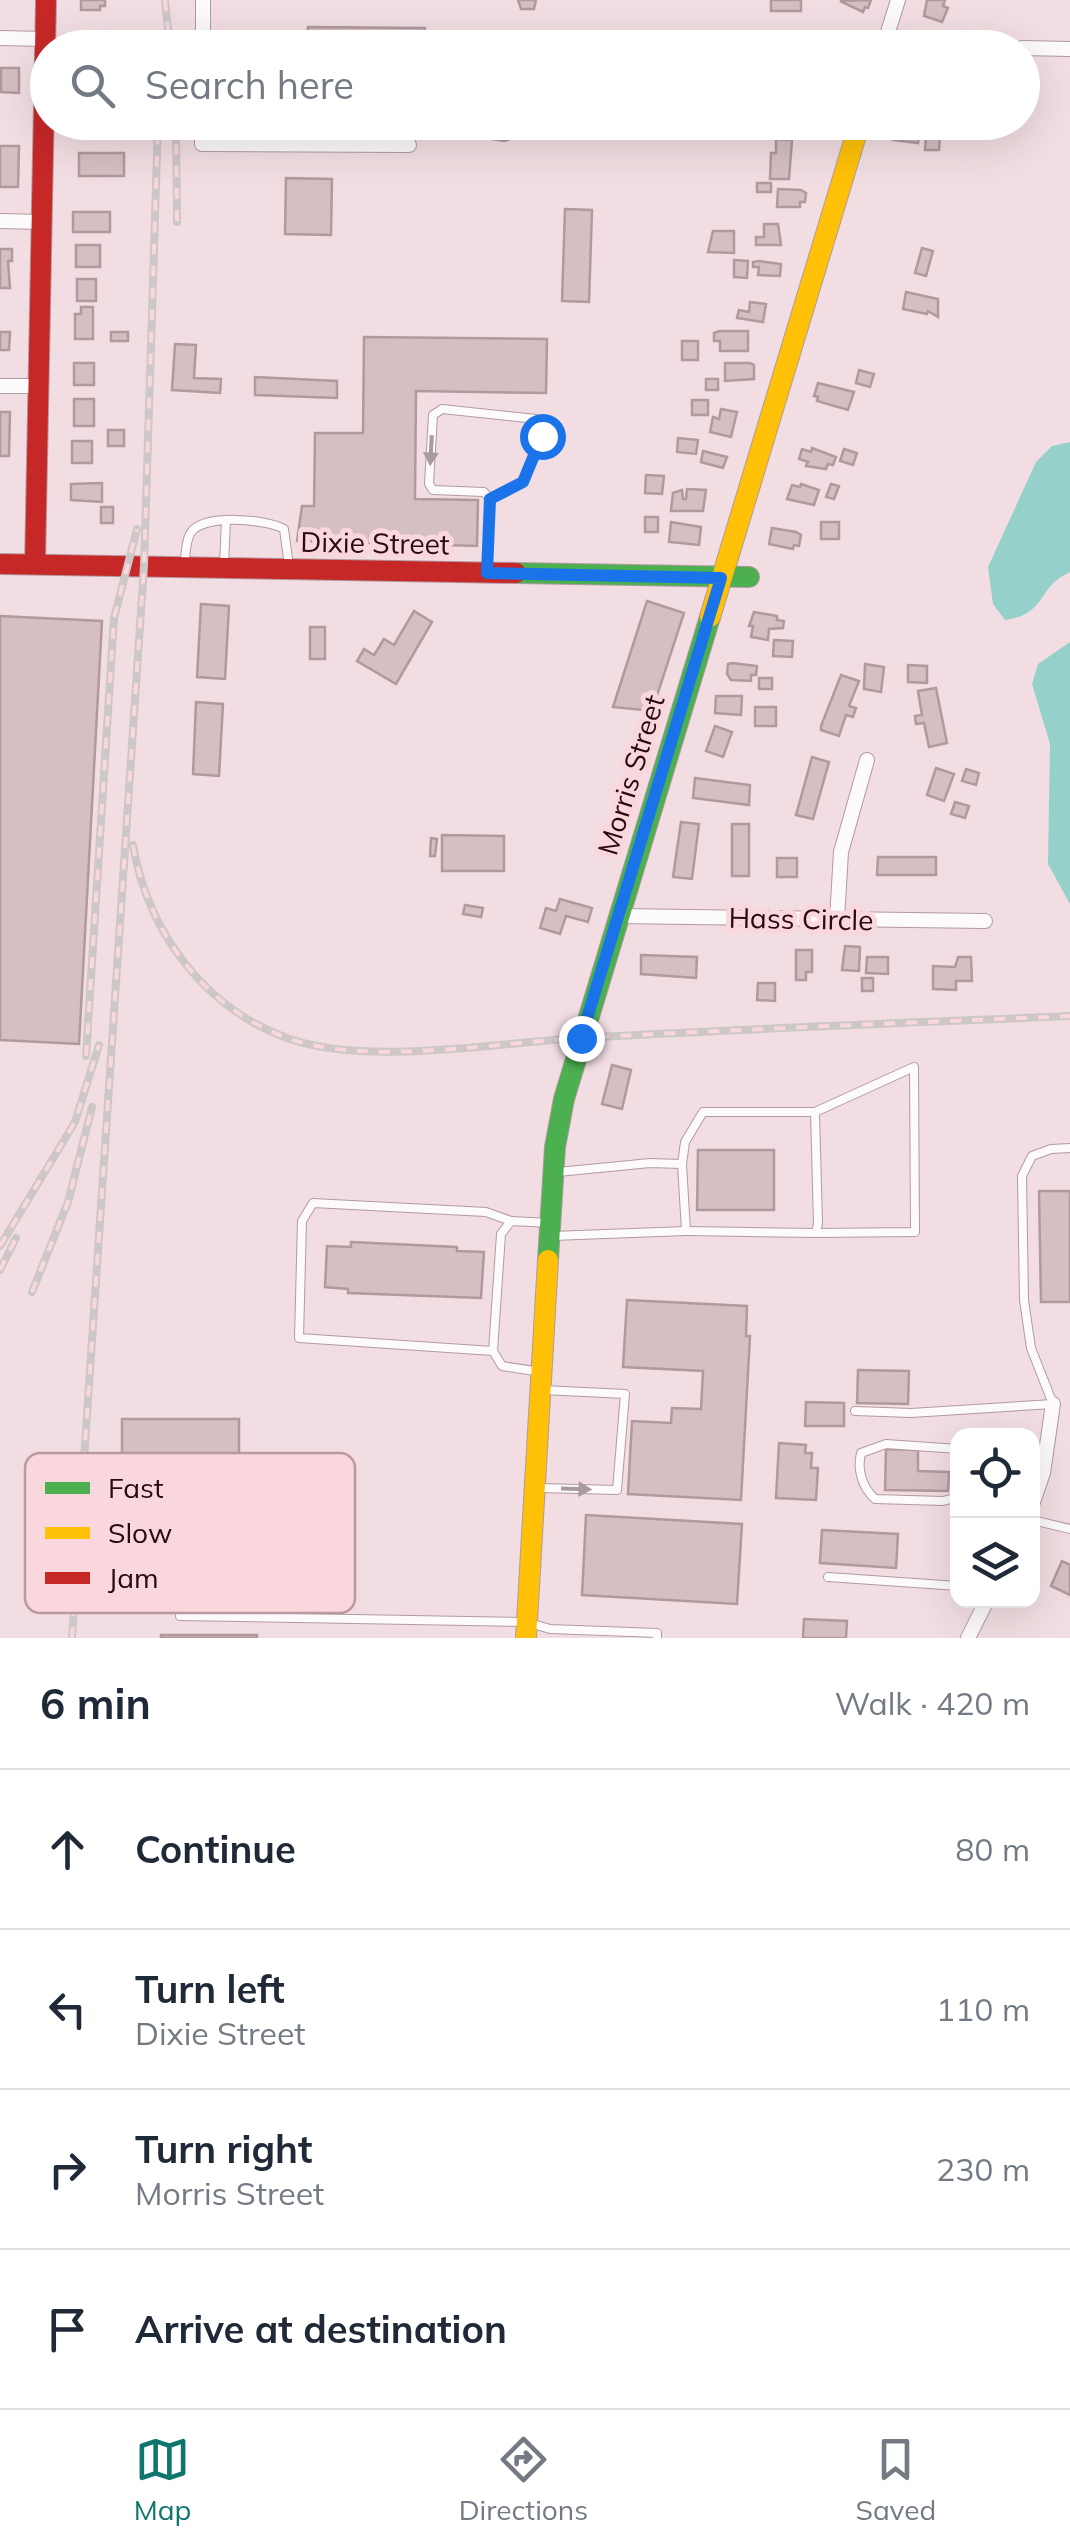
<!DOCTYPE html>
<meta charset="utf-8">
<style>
body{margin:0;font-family:Mulish,sans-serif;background:#f6f6f7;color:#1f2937}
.controls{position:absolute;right:30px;bottom:30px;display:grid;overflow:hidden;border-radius:20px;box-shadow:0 10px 40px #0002}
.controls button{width:90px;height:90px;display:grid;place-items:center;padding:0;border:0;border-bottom:2px solid #e0e1e3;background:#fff;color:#1f2937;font:50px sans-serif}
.stop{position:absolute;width:30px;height:30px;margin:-22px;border:8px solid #1a73e8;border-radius:50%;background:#fff}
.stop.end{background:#1a73e8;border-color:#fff;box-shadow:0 2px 10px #0008}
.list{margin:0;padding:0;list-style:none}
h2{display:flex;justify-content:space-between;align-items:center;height:130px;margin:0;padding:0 40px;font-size:42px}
h2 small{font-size:32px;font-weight:400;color:#747a83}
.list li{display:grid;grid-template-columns:65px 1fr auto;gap:30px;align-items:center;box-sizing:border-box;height:160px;padding:0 40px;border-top:2px solid #e0e1e3}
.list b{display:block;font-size:38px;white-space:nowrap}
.list p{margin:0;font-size:32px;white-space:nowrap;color:#747a83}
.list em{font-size:32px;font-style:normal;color:#747a83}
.icon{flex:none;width:55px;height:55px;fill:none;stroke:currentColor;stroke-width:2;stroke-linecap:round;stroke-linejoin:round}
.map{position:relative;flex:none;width:1070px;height:1638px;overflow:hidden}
.search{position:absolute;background:#fff;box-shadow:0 10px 40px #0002;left:30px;right:30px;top:30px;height:110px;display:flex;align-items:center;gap:25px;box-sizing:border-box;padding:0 35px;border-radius:55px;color:#747a83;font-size:38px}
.sheet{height:770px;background:#fff}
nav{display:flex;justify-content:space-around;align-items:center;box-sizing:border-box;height:140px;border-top:2px solid #e0e1e3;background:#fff;font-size:28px;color:#747a83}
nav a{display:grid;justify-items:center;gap:5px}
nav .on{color:#0f766e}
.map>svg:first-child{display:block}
.water{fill:#95d1ca}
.building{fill:#d5bfc3;stroke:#b1999e;stroke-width:2.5}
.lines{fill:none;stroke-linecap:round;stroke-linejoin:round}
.lane-casing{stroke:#b29aa0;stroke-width:10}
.street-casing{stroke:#b29aa0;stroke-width:16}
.fast-casing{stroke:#b29aa0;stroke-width:22}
.slow-casing{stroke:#b29aa0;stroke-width:22}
.jam-casing{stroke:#b29aa0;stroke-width:22}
.lane{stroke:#fdfafb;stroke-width:8}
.street{stroke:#fdfafb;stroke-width:14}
.fast{stroke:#4caf50;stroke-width:20}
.slow{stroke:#ffc107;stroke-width:20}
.jam{stroke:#c62828;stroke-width:20}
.rail-casing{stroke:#cdc7c8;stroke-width:8}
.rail{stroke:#fad6dd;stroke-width:4;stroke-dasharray:11;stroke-linecap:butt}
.oneway{fill:#a89a9e}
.route{stroke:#1a73e8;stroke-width:12}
.labels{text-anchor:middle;stroke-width:10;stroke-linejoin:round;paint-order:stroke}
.street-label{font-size:28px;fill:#280a12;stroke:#fad6dd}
.key{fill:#fad6dd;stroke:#bb99a0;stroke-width:2.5}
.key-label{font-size:28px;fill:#280a12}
</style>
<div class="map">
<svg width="1070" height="1638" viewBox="0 0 1070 1638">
<rect width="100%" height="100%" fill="#f2dee2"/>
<g class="water">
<path d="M1070,442v130c-34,15 -22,42 -65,48l-12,-16 -5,-37 48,-105 16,-16z"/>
<polygon points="1070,642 1070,904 1048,864 1050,744 1032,684 1038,664"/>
</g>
<g class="building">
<polygon points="81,0 105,0 105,6 100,6 100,10 81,10"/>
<polygon points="518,0 536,0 534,9 521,9"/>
<rect x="771" y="0" width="30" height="11"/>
<polygon points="871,0 868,8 865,7 863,12 840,1"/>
<polygon points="945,0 943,6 948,8 942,22 924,16 927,0"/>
<polygon points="308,27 425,28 425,48 308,48"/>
<polygon points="1,68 19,68 19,93 1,92"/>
<rect x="80" y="122" width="19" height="7"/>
<polygon points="472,122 532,122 520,136 504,141 487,138"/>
<polygon points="891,122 921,124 918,143 893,140 893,137 888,136"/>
<polygon points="926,135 940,135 939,150 925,150"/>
<polygon points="776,139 792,140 789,179 770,179 771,153 776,153"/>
<polygon points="0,146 19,146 18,187 0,187"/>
<rect x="79" y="153" width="45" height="23"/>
<polygon points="286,178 332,179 331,235 285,234"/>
<rect x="757" y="183" width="14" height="9"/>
<polygon points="778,189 801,190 806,193 805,202 800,202 800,207 777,207"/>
<polygon points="565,209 592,210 589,302 562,301"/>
<rect x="73" y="212" width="37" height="20"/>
<polygon points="764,224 778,224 781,245 756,245 756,237 764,237"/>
<polygon points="713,231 734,231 734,253 708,252"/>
<rect x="76" y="245" width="24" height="22"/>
<polygon points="922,248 933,251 926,276 915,273"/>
<polygon points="0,249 12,249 12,261 8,261 10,288 0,288"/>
<polygon points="734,260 748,261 747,278 734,277"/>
<polygon points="759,261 781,264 780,276 758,275 759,267 753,267 753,262"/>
<rect x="77" y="279" width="19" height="22"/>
<polygon points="906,292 938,299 938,317 928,311 927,314 903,309"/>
<polygon points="750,302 766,304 763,322 737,318 739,310 749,312"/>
<polygon points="81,307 93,307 93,339 75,339 75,314 81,314"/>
<polygon points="720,331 748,331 748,351 720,351 720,341 714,341 714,333"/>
<polygon points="0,332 10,332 9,350 0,350"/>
<rect x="111" y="332" width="17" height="9"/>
<polygon points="364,337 547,339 546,393 416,391 415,499 478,500 477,546 297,541 302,506 314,506 315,433 363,433"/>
<rect x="682" y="341" width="16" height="19"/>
<polygon points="175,344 196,345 194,378 221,379 220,393 172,390"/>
<rect x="74" y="363" width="20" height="22"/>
<polygon points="725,363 750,363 754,365 754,379 725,381"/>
<polygon points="859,370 874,374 870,387 856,383"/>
<polygon points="255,377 337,381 337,398 255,395"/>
<rect x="706" y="379" width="12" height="11"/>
<polygon points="818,383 854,392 848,410 817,401 818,397 814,396"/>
<rect x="74" y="399" width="20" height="27"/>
<rect x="692" y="400" width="16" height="15"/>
<polygon points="721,409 737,412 731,437 710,432 713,417 719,419"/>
<polygon points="0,412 10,412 9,456 0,456"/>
<rect x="108" y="430" width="16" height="16"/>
<polygon points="678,438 698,440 696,454 677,452"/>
<rect x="72" y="441" width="20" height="22"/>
<polygon points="812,448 836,457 833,465 828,464 826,469 806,466 808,462 799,459 802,449 811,452"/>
<polygon points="844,449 857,453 853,465 840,461"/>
<polygon points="703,451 727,457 723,468 701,462"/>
<polygon points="646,475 664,476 662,494 645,493"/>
<polygon points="102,483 102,502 71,500 71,484"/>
<polygon points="801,484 819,490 814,505 787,499 792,485 800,487"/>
<polygon points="831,484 839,486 834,499 826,497"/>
<polygon points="687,489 706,490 703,511 671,511 673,493 682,490 683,499 686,499"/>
<rect x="101" y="507" width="12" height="16"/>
<rect x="645" y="517" width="13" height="15"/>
<polygon points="671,522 701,527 699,545 669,542"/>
<rect x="821" y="522" width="18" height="17"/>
<polygon points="772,528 796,532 801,535 799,546 794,545 793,549 769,544"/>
<polygon points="647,601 684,613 652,711 613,707"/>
<polygon points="201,604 229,606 225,679 197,677"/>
<polygon points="414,611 432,622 396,684 357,661 364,649 374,655 384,639 394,645"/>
<polygon points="754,612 777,616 777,620 784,621 783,628 769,629 768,640 751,637 753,626 749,626"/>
<polygon points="0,616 102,621 79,1044 0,1040"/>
<rect x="310" y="627" width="15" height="32"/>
<polygon points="774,640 793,641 792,657 773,656"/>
<polygon points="732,663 757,666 756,675 751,675 751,681 731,680 727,674 728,664"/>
<polygon points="865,664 884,667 881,692 864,689"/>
<polygon points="908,665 927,666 927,683 908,682"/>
<polygon points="841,675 859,681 849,706 856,708 853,717 846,715 839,736 821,730 821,726"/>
<rect x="759" y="678" width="13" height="11"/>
<polygon points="936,688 947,743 929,747 924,723 916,724 915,716 922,715 918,691"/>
<polygon points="716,696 742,696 741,715 715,713"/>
<polygon points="196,702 223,704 219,776 193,774"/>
<rect x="755" y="707" width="21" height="19"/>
<polygon points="715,726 732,732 723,757 706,751"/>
<polygon points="812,757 829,762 813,819 796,815"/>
<polygon points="936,768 954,774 944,801 927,795"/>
<polygon points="966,769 979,773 976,785 962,781"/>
<polygon points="695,778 750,785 749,805 693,798"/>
<polygon points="955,802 969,806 965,818 951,814"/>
<polygon points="681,822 699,824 692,879 673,877"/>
<rect x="732" y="824" width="17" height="52"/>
<polygon points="442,835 504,836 504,871 442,871"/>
<polygon points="431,838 437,839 435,856 430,856"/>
<polygon points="878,857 936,857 936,875 877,875"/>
<rect x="777" y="858" width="20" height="19"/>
<polygon points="560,899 592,908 588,922 566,916 560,934 540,928 546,908 556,911"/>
<polygon points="465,905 483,908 481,917 463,914"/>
<polygon points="845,946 860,947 859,971 842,970"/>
<polygon points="796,950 812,950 812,972 806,972 806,980 796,980"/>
<polygon points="641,955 697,957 696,978 641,974"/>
<polygon points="867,957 888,957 888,974 866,973"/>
<polygon points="958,957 971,957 972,981 956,981 956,990 933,989 933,966 955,967"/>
<rect x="862" y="978" width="11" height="13"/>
<polygon points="758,983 775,983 775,1001 757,1000"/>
<polygon points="612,1065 631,1070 622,1109 602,1104"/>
<polygon points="698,1150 774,1150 774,1210 697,1210"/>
<polygon points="1039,1191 1070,1191 1070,1302 1041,1302"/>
<polygon points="351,1242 457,1247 457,1251 484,1252 481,1298 348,1293 348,1289 325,1287 327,1246 351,1247"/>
<polygon points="627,1300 747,1306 746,1336 750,1336 741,1500 628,1494 632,1421 671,1423 672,1408 701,1409 703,1371 623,1367"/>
<polygon points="858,1370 909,1371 908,1404 857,1403"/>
<polygon points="806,1402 844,1403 844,1426 805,1426"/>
<rect x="122" y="1419" width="117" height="67"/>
<polygon points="779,1443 806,1445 805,1453 812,1453 811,1468 818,1468 816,1500 776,1498"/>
<polygon points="886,1449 918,1450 918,1471 949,1472 948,1491 885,1490"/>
<polygon points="586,1515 742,1524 737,1604 582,1595"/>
<polygon points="822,1530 898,1534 896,1568 820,1563"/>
<polygon points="1062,1561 1070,1565 1070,1595 1051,1586"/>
<polygon points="804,1619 847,1621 846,1638 803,1638"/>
<rect x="161" y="1635" width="96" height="3"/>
</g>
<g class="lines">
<defs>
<g id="lane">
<polyline points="224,565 226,520"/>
<path d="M184,567c2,-10 1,-24 6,-33 11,-21 77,-15 94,-5l5,37"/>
<path d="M487,568l3,-69 -6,-7 -51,-2 -4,-6 4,-69 9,-6 94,10c13,19 -5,43 -13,63l-33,17"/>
<polyline points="815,1112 914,1067 915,1232 816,1233"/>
<polyline points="682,1164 685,1142 703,1112 815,1112 818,1223 816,1233 686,1231"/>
<polyline points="552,1236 686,1231 682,1164 650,1163 558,1172"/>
<polyline points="493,1351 299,1338 302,1221 313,1203 486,1212 511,1221"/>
<polyline points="541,1372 502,1366 493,1351 501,1234 511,1221 550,1223"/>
<polyline points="855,1411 911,1413 1053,1404 1031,1348 1024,1300 1022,1176 1032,1156 1051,1149 1070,1148"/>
<path d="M958,1449l-72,-5 -25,9c-4,17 1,34 14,46l68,2 15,-4"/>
<polyline points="539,1488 617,1490 625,1394 543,1390"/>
<polyline points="1032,1520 1070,1529"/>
<polyline points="828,1577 958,1586"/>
<polyline points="180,1616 526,1622 550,1629 657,1633 657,1638"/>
</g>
<g id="street">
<polyline points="0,38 45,39"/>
<polyline points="517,38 1008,48"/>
<polyline points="203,48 203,0"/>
<polyline points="883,48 898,0"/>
<polyline points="1022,48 1070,49"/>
<polyline points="202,122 202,144 409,145"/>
<polyline points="0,221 42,222"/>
<polyline points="0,386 39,386"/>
<polyline points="617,916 985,921"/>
<polyline points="837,919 841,852 867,760"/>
<polyline points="1032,1505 1043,1473 1053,1404"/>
<polyline points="968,1638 987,1600"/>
</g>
<g id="fast">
<polyline points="516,573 749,577"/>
<polyline points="548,1260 555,1147 564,1099 710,617"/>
</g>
<g id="slow">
<polyline points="710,617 860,122"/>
<polyline points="526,1638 548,1260"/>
</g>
<g id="jam">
<polyline points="0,564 516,573"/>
<polyline points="35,564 46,0"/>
</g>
</defs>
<use href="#lane" class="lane-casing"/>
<use href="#street" class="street-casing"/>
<use href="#fast" class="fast-casing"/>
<use href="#slow" class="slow-casing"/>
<use href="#jam" class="jam-casing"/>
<use href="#lane" class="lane"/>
<use href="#street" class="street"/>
<use href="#fast" class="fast"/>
<use href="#slow" class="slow"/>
<use href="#jam" class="jam"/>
<defs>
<g id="rail">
<polyline points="165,0 170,48"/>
<polyline points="176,122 177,222"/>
<path d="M133,845c15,88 73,166 160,195 77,25 203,3 286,-2 163,-9 327,-15 491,-22"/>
<polyline points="86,1056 114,618 137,529"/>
<polyline points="0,1246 75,1122 99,1045"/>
<polyline points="0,1270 16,1238"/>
<polyline points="32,1292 68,1202 92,1107"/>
<polyline points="72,1638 144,566 158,122"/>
</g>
</defs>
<use href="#rail" class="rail-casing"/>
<use href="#rail" class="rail"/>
</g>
<defs><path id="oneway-solid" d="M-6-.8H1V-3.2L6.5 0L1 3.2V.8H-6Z" transform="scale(2.5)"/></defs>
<g class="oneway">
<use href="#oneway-solid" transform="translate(431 450) rotate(93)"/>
<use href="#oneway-solid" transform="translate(576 1489) rotate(2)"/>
</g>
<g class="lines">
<polyline class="route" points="542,436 523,482 490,499 487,573 721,578 581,1038"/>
</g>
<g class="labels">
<g class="street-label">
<text transform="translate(375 543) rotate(1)" y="10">Dixie Street</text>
<text transform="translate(631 775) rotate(-73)" y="10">Morris Street</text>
<text transform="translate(801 919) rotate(1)" y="10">Hass Circle</text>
</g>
</g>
<rect x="25" y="1453" width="330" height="160" rx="15" class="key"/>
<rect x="45" y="1482" width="45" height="12" fill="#4caf50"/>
<rect x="45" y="1527" width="45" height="12" fill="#ffc107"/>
<rect x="45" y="1572" width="45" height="12" fill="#c62828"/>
<g class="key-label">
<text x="108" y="1498">Fast</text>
<text x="108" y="1543">Slow</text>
<text x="108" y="1588">Jam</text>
</g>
</svg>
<div class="controls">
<button><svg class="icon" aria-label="locate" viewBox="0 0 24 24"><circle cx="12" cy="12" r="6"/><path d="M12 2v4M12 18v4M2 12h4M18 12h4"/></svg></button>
<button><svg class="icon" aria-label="layers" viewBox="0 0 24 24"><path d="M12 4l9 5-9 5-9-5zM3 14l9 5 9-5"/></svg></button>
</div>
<div class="stop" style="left:542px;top:436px"></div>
<div class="stop end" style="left:581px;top:1038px"></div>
<div class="search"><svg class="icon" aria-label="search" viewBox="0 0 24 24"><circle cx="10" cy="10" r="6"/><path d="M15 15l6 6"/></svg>Search here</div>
</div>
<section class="sheet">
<h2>6 min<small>Walk · 420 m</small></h2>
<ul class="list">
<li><svg class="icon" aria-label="ahead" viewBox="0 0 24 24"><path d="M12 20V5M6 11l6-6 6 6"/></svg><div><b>Continue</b></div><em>80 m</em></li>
<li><svg class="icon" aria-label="left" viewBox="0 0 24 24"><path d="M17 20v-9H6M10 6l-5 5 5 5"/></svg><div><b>Turn left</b><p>Dixie Street</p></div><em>110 m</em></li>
<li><svg class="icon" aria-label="right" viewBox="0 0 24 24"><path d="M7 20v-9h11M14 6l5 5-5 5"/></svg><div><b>Turn right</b><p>Morris Street</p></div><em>230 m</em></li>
<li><svg class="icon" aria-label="arrive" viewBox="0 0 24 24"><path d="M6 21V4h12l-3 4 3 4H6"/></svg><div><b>Arrive at destination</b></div></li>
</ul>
</section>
<nav>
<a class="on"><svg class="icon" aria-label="map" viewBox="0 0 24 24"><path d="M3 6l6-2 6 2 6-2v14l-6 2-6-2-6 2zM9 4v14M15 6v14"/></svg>Map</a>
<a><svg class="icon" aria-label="directions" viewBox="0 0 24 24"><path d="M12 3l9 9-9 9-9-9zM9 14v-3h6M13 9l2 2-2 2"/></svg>Directions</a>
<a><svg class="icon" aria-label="saved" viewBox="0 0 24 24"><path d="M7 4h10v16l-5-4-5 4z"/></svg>Saved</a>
</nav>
